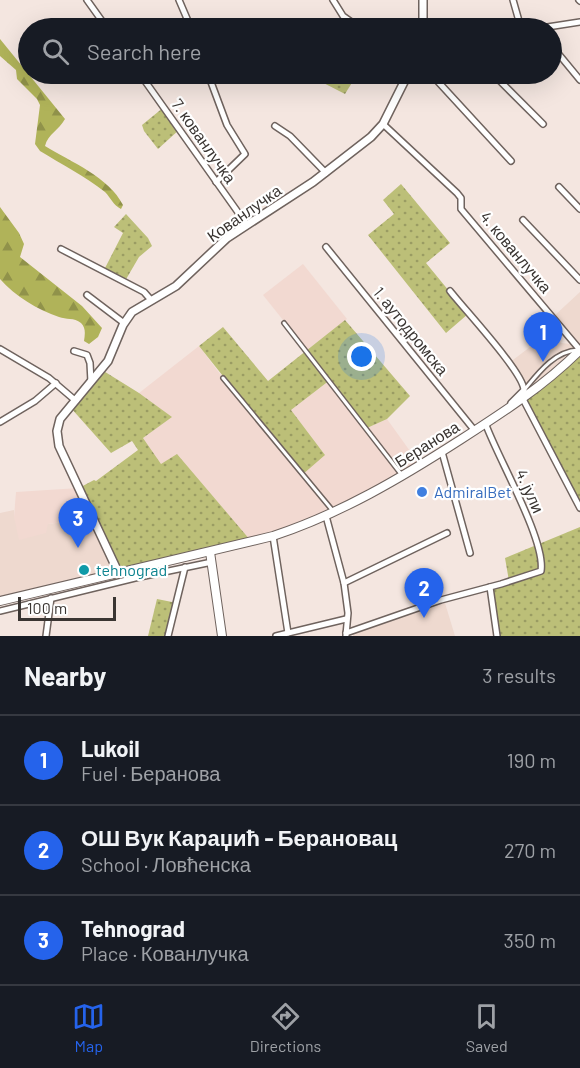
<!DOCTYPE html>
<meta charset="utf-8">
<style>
body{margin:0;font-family:Barlow,sans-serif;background:#20242c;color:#f1f3f6}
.scale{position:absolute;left:18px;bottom:15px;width:98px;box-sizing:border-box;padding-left:6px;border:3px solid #3a3532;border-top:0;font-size:16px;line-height:21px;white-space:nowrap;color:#3a3532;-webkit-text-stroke:4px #fff;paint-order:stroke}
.you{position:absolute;left:362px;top:357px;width:21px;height:21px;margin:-15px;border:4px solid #fff;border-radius:50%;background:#1a73e8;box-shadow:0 0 0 9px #1a73e833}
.badge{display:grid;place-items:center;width:39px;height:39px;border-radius:50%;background:#2563eb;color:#fff;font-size:20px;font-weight:700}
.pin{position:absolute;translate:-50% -50px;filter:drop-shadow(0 2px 3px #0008)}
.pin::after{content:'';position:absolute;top:32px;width:21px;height:18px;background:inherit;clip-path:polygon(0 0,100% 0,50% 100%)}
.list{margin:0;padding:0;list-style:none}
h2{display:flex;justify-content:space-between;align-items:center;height:78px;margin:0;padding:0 24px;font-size:26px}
h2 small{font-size:20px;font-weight:400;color:#9ea1a6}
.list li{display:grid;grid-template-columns:39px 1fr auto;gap:18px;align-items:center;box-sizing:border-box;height:90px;padding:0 24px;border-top:2px solid #363941}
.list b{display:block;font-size:22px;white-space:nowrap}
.list p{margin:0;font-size:20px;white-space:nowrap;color:#9ea1a6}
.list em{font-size:20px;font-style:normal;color:#9ea1a6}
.icon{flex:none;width:33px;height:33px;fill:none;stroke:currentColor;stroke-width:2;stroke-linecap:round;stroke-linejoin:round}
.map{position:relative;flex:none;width:580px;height:636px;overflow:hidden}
.search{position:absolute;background:#171b24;box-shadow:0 6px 24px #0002;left:18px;right:18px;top:18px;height:66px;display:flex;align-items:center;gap:15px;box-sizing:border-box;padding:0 21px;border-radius:33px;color:#9ea1a6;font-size:22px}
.sheet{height:348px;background:#171b24}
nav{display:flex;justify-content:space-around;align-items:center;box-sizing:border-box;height:84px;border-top:2px solid #363941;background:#171b24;font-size:16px;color:#9ea1a6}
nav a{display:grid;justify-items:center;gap:3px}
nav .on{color:#2563eb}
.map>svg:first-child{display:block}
.built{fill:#eed9cf}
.industrial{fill:#f2d9d1}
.grass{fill:url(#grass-dots)}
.forest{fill:url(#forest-firs)}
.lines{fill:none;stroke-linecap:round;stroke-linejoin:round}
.service-casing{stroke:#6f635e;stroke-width:6}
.minor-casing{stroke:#6f635e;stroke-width:8}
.tertiary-casing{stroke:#6f635e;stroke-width:10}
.secondary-casing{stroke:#6f635e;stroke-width:10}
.service{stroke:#fff;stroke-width:3}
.minor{stroke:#fff;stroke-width:5}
.tertiary{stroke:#fff;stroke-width:7}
.secondary{stroke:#fff;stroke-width:8}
.shop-dot{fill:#3f7fe0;stroke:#fff;stroke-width:2}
.culture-dot{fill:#0f9aa8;stroke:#fff;stroke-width:2}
.labels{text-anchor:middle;stroke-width:4.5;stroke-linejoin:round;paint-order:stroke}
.street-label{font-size:16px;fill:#3a3532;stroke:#fff}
.shop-label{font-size:16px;fill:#366cbe;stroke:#fff;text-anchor:start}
.culture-label{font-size:16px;fill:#0d838f;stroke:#fff;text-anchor:start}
</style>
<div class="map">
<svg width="580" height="636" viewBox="0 0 580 636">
<defs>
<pattern id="grass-dots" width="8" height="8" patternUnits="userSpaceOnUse" patternTransform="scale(1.5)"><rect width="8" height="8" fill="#bcbf78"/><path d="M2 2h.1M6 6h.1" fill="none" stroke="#9a9c63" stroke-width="1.8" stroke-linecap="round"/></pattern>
<pattern id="forest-firs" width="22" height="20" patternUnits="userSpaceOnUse" patternTransform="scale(1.5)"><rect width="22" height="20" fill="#b0b359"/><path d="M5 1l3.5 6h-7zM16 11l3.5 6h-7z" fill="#90924a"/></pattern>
</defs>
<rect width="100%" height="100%" fill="#f4e6e0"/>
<g class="built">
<polygon points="580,292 580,350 532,392 509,363 534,344 539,345 553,340 562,343 570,344 573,342 553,317"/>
<polygon points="14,510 14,517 48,524 93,518 119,574 0,601 0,513"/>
<polygon points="445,603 455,636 353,636 353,634"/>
</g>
<g class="industrial">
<polygon points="303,264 347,319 307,350 263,295"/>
<polygon points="199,346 223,378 325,455 291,410 330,380 367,428 387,419 420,465 334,513 251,541 177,455 161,465 143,438 171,417 139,393"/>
<polygon points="79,488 93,518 48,524 46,533 19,540 14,517 16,492"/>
</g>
<g class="grass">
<polygon points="306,74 328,74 353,81 345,94"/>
<polygon points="164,107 180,129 158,149 144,131 142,125"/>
<polygon points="401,184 450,243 426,263 468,314 446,333 368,235 394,214 383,200"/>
<polygon points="126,214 148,238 152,246 139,257 125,281 104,270 123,233 114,227"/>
<polygon points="345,320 410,396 387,419 367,428 330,380 291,410 325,455 302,475 199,346 223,327 268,381"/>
<polygon points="580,350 580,508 523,399"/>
<polygon points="102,370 139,393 172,417 143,438 161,464 177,454 251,541 119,574 79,488 94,480 96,481 138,450 132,441 111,453 70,407"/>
<polygon points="580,527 580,636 497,636 490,587 509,581 505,558"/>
<polygon points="157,599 177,603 168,636 148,636"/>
</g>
<g class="forest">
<path d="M0,39l65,80c-6,11 -17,15 -20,27 26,16 64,31 78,59l-2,4c-8,-4 -10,-11 -16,-17 -20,-16 -44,-28 -65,-41l-5,-7 5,-39 -3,-6 -20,-20 -1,-9 -16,-14z"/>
<path d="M0,207l19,26 5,11 -4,13 62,49 20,22 -4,9 -9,7 -5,-3c1,-7 2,-13 -3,-18 -7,-6 -15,-3 -22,-6 -21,-7 -44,-21 -59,-38z"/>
</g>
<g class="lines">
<defs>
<g id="service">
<polyline points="284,323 401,474"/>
<polyline points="223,378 333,511"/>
<path d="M525,389c14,-17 30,-38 53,-39"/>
</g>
<g id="minor">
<polyline points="87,0 107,28"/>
<polyline points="179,0 191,28"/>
<polyline points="333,0 343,16 360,28"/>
<polyline points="513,0 521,28"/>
<polyline points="579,0 580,1"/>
<polyline points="541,28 580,22"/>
<polyline points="552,46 580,80"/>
<polyline points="140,74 247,225"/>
<polyline points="208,74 227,125 245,154 216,182"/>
<polyline points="431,74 511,161"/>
<polyline points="493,74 543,124"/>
<polyline points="383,124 457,193 461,198 461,209 580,350"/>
<polyline points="275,126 290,136 326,173"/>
<polyline points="559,187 580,209"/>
<polyline points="523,220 580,280"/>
<polyline points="326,247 475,431"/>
<polyline points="61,249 144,292 151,300"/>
<path d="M450,291c14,18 73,81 74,99l-13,13"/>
<polyline points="87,295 124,323"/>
<polyline points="0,349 49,378 76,401"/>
<polyline points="74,351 87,355 90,363 91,382"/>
<polyline points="523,399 580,508"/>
<polyline points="0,422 35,401 56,383"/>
<polyline points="442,452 470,553"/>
<polyline points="326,516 344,583 348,613 346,635"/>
<polyline points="273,536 288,633"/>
<polyline points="344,583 447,533"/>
<polyline points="490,587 497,636"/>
<polyline points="0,611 135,578 212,562"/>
<path d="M346,633l95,-33 60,-16 40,-13c5,-30 -43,-113 -55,-146"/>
<polyline points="46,636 51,598"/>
<polyline points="168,636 185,567"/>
<polyline points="276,636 346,619"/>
</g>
<g id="tertiary">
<polyline points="423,28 423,0"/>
<polyline points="119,574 59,446 57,431 60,419 108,361 123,325 132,312 176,286 227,238 313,182 371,137 383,124 408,74"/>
</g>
<g id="secondary">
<polyline points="210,552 222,636"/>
<path d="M0,601l273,-65c67,-22 128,-58 187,-96 42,-27 84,-54 120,-90"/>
</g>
</defs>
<use href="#service" class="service-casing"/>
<use href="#minor" class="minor-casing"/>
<use href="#tertiary" class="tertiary-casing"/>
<use href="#secondary" class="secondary-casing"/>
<use href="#service" class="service"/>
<use href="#minor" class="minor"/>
<use href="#tertiary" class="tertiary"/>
<use href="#secondary" class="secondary"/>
</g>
<circle class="shop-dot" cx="422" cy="492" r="6"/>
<circle class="culture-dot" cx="84" cy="570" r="6"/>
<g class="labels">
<g class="street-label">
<text transform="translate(204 141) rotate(55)" y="6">7. кованлучка</text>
<text transform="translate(244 213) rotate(-35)" y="6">Кованлучка</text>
<text transform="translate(516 252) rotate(50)" y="6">4. кованлучка</text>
<text transform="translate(411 331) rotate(51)" y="6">1. аутодромска</text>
<text transform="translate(427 444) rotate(-32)" y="6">Беранова</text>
<text transform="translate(530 491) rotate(66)" y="6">4. јули</text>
</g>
<g class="shop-label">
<text x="434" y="498">AdmiralBet</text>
</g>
<g class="culture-label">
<text x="96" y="576">tehnograd</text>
</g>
</g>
</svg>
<div class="scale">100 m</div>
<div class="you"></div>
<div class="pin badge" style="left:543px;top:362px">1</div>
<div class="pin badge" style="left:424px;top:618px">2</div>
<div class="pin badge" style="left:78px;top:548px">3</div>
<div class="search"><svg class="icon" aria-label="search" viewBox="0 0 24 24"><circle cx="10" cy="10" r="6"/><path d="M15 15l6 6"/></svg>Search here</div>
</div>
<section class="sheet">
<h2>Nearby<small>3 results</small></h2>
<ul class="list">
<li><span class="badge">1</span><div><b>Lukoil</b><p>Fuel · Беранова</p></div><em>190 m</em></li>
<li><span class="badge">2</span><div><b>ОШ Вук Караџић - Берановац</b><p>School · Ловћенска</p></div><em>270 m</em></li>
<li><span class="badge">3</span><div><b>Tehnograd</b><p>Place · Кованлучка</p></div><em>350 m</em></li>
</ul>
</section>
<nav>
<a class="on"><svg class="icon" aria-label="map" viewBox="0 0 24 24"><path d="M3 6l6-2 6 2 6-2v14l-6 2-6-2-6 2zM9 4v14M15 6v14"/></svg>Map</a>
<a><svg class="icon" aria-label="directions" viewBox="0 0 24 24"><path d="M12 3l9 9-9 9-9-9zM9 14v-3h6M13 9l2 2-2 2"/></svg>Directions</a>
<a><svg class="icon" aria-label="saved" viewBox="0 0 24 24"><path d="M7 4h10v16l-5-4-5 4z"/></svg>Saved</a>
</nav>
